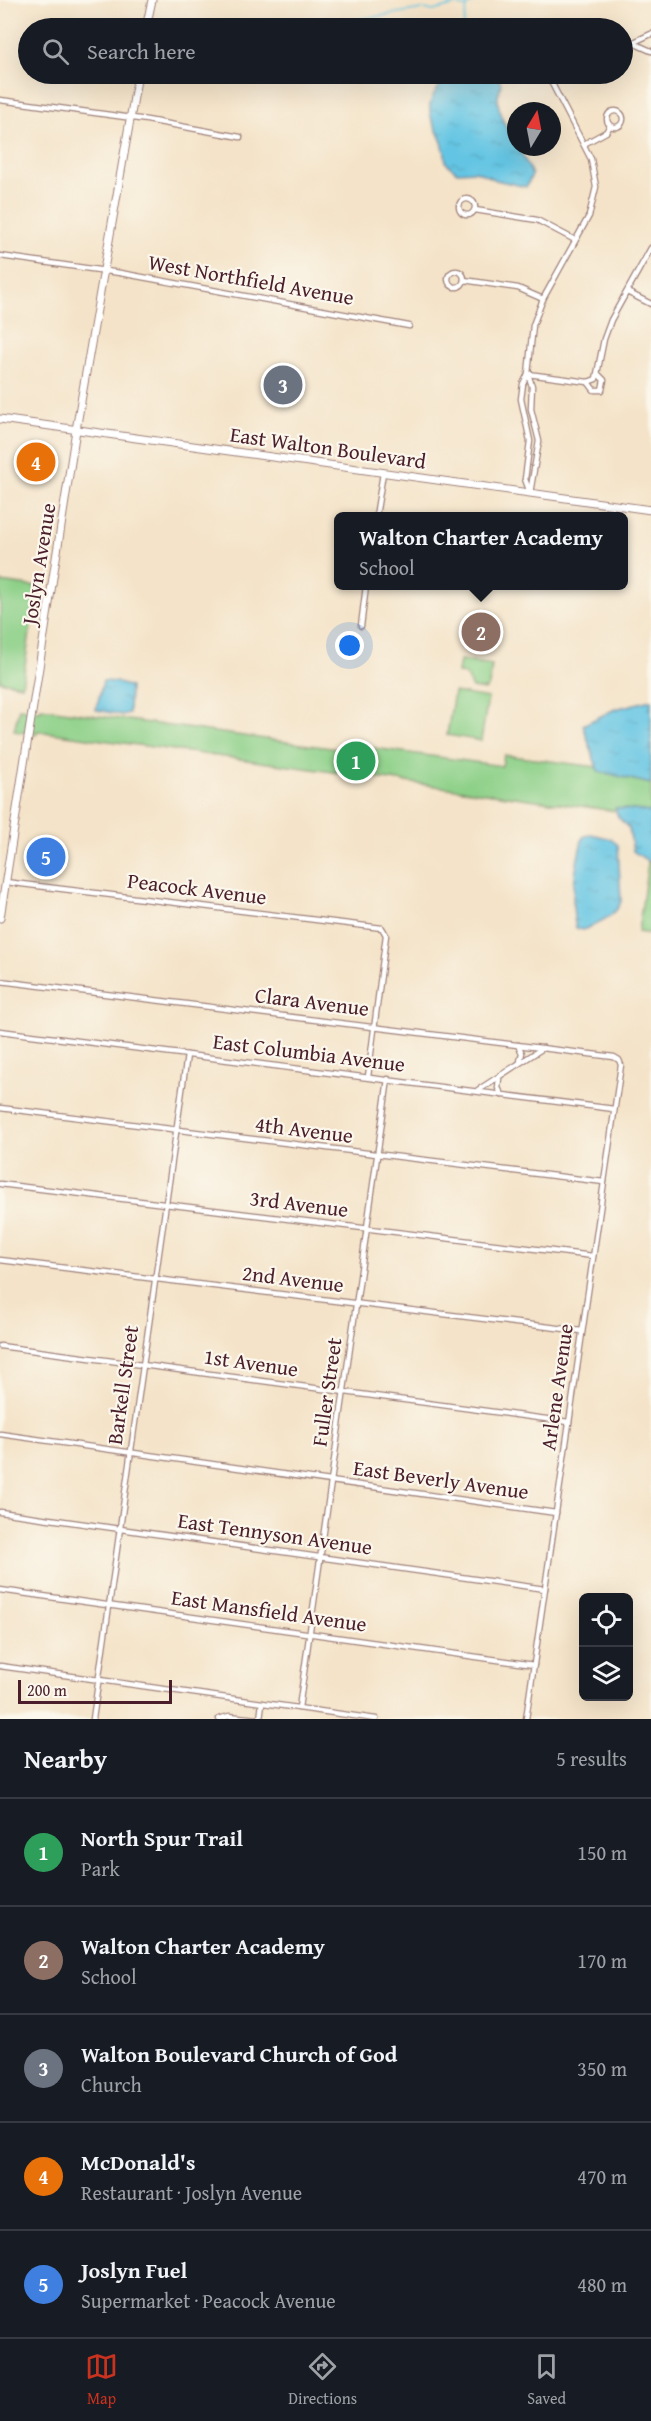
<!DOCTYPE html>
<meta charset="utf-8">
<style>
body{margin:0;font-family:"Gentium Book Plus",serif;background:#242831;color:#f1f3f6}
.controls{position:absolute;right:18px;bottom:18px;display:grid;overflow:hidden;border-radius:9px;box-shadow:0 6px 24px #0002}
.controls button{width:54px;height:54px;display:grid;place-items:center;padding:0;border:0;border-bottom:2px solid #363941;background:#171b24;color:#f1f3f6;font:30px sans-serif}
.compass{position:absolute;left:507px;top:102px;width:54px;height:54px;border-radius:50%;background:#171b24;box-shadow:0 6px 24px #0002;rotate:10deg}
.scale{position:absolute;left:18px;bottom:15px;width:154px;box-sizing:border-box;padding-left:6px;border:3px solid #4a1f2b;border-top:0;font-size:16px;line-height:21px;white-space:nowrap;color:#4a1f2b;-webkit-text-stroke:4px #fbf7ec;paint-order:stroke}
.you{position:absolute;left:350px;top:646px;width:21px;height:21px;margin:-15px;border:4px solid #fff;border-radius:50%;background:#1a73e8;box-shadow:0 0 0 9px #1a73e833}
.badge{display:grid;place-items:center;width:39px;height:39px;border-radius:50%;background:#c8321e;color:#fff;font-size:20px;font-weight:700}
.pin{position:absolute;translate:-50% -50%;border:3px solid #fff;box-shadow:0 2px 6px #0006}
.popup{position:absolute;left:334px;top:512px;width:294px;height:78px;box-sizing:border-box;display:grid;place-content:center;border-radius:9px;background:#171b24;filter:drop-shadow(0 2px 4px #0005);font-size:20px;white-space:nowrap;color:#9ea1a6}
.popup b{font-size:22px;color:#f1f3f6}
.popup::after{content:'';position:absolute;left:50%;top:100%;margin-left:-12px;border:12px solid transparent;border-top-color:#171b24}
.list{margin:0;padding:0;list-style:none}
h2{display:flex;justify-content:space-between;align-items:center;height:78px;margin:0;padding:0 24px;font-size:26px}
h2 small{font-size:20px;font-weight:400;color:#9ea1a6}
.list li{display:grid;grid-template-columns:39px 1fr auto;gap:18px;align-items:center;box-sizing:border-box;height:108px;padding:0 24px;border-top:2px solid #363941}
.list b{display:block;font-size:22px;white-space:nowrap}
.list p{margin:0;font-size:20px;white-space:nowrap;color:#9ea1a6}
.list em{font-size:20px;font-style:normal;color:#9ea1a6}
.icon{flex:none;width:33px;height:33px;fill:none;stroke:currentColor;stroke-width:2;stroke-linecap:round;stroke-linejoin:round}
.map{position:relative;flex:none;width:651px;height:1719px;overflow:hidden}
.search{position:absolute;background:#171b24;box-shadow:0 6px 24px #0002;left:18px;right:18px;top:18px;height:66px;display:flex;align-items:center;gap:15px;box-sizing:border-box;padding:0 21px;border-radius:33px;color:#9ea1a6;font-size:22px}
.sheet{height:618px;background:#171b24}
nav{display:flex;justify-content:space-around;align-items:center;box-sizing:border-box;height:84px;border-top:2px solid #363941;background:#171b24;font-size:16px;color:#9ea1a6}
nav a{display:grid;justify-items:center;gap:3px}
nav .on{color:#c8321e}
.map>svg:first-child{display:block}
.park{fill:#8dd088;stroke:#6c785a;stroke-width:1.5}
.water{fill:url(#water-ripples);stroke:#577287;stroke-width:1.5}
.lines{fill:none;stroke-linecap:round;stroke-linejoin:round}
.stream{stroke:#64c5e3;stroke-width:1.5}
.minor-casing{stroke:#9f817a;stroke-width:7}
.secondary-casing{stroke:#9f817a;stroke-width:9}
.minor{stroke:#fff;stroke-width:4.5}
.secondary{stroke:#fff;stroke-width:7}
.labels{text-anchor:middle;stroke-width:4.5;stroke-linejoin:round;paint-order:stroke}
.street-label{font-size:21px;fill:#4a1f2b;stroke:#fbf7ec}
</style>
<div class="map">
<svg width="651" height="1719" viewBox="0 0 651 1719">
<defs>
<pattern id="water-ripples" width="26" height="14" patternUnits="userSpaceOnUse" patternTransform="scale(1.5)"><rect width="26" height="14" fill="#64c5e3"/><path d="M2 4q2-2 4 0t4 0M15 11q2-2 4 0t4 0" fill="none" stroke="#58a9c3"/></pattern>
</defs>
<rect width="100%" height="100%" fill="#fbf7ec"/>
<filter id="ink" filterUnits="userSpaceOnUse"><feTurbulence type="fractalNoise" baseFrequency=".0167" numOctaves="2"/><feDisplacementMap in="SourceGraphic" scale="12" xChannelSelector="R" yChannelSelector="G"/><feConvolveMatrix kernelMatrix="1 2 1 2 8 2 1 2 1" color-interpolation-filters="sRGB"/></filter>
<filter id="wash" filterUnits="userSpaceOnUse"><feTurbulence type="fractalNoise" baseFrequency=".008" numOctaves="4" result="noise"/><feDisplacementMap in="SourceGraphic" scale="24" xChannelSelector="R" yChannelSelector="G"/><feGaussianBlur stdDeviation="1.35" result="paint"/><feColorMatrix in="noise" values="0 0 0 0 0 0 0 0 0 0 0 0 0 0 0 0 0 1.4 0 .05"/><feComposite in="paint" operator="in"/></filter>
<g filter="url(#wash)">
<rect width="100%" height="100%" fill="#f4e3c8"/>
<g class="park">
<polygon points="0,582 37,587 22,685 0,681"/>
<polygon points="460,660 492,665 489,685 485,690 472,688 465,674 458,673"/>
<polygon points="454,692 488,698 481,741 447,735"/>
<polygon points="19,708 40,711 41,708 345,750 346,744 502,766 504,755 651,774 651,816 37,731 36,735 14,731"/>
<polygon points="651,842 651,934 638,932"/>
</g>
<g class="water">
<path d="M451,74h16l11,4 16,-4c14,10 2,15 4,28 4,28 25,48 34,73l-6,12 -30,-7 -20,-9 -19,1 -11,-9c-1,-41 -39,-48 5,-89z"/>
<polygon points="103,681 116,682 130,687 129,713 122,715 96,710"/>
<polygon points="651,700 651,784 598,771 583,725 615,709"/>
<polygon points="615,808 651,812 651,863 633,851 629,828 618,817"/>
<path d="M591,834l20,5 7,6 3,56c-4,15 -24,22 -38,29l-7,-2c-7,-26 0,-65 7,-91z"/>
</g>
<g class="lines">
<g class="stream">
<polyline points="459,6 465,7 479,0"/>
<polyline points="425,9 433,11 456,5"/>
<polyline points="307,28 422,9"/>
<polyline points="463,28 467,7"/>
</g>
</g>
</g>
<g filter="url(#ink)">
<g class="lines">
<defs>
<g id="minor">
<polyline points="544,27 555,28"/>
<polyline points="523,28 532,25 544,27"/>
<polyline points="622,38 651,51"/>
<polyline points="634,42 651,34"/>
<polyline points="0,100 147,120 240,137"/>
<circle cx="615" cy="119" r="8"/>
<polyline points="584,144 606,132 610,126"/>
<circle cx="467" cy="207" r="8"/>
<polyline points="475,210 537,220 575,240"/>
<polyline points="0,256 120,273 409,326"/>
<circle cx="456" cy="279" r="8"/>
<polyline points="464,280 518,288 543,299"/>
<polyline points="627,292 651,304"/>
<polyline points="528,374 588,382 596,379 604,339 611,320 651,248"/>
<polyline points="528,374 532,386 531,409 539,441 530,493"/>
<polyline points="588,382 594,390 602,390 604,380 598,374"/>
<polyline points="530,493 525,479 530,441 521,399 523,384 528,374 533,325 543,299 589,216 596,187 591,159 547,74"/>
<polyline points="376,516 383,473"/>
<polyline points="361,626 366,586"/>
<polyline points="5,882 382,928 386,935 368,1077"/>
<polyline points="0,981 614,1057 619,1060 621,1065 526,1719"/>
<polyline points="0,1031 614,1109"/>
<polyline points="518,1045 522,1053 520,1061"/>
<polyline points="499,1078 498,1088 502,1095"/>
<polyline points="478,1090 543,1048"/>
<polyline points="0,1108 604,1182"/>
<polyline points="0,1184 593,1256"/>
<polyline points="0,1260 582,1331"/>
<polyline points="0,1346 569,1422"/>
<polyline points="0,1434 556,1513"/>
<polyline points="0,1512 545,1589"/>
<polyline points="0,1590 534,1665"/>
<polyline points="0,1666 376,1719"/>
<polyline points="299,1708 388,1079"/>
<polyline points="93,1719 187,1055"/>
<polyline points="219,1719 229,1716 257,1719"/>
<polyline points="260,1719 262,1703"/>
</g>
<g id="secondary">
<polyline points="146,28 152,0"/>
<polyline points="0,419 651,510"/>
<polyline points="0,918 76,430 138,74"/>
</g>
</defs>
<use href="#minor" class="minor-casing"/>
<use href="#secondary" class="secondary-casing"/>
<use href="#minor" class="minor"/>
<use href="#secondary" class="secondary"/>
</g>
</g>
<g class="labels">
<g class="street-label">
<text transform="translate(251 280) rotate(10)" y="7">West Northfield Avenue</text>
<text transform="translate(328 448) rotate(8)" y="7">East Walton Boulevard</text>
<text transform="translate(39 564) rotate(-81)" y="7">Joslyn Avenue</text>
<text transform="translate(197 889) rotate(7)" y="7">Peacock Avenue</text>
<text transform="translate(312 1002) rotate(7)" y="7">Clara Avenue</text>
<text transform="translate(309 1053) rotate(7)" y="7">East Columbia Avenue</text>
<text transform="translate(304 1130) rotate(7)" y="7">4th Avenue</text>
<text transform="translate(299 1204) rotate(7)" y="7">3rd Avenue</text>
<text transform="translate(293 1279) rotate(7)" y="7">2nd Avenue</text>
<text transform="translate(251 1363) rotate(8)" y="7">1st Avenue</text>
<text transform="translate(123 1385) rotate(-82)" y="7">Barkell Street</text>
<text transform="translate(557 1387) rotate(-82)" y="7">Arlene Avenue</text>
<text transform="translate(327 1392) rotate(-82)" y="7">Fuller Street</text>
<text transform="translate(441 1480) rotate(8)" y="7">East Beverly Avenue</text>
<text transform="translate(275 1534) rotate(8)" y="7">East Tennyson Avenue</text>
<text transform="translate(269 1611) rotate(8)" y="7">East Mansfield Avenue</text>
</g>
</g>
</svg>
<div class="controls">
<button><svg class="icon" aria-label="locate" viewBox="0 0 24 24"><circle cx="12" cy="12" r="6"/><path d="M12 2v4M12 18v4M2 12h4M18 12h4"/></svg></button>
<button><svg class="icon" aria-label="layers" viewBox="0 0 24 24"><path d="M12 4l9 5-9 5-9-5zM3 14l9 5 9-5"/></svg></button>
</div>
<svg class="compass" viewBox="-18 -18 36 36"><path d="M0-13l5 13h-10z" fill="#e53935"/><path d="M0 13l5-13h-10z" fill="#9ea1a6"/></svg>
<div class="scale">200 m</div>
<div class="you"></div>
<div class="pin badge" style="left:356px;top:761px;background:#2e9e5b">1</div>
<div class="pin badge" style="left:481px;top:632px;background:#8d6e63">2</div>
<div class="popup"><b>Walton Charter Academy</b>School</div>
<div class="pin badge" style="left:283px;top:385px;background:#6b7280">3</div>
<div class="pin badge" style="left:36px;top:462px;background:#e8710a">4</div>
<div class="pin badge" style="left:46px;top:857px;background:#3f7fe0">5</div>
<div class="search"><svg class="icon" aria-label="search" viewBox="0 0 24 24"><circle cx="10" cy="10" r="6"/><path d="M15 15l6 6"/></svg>Search here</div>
</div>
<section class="sheet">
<h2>Nearby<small>5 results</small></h2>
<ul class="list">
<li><span class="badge" style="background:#2e9e5b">1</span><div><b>North Spur Trail</b><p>Park</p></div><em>150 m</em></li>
<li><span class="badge" style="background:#8d6e63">2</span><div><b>Walton Charter Academy</b><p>School</p></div><em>170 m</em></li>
<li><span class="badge" style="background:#6b7280">3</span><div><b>Walton Boulevard Church of God</b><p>Church</p></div><em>350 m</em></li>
<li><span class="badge" style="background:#e8710a">4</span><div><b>McDonald's</b><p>Restaurant · Joslyn Avenue</p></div><em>470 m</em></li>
<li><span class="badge" style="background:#3f7fe0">5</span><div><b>Joslyn Fuel</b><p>Supermarket · Peacock Avenue</p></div><em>480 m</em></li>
</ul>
</section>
<nav>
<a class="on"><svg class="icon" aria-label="map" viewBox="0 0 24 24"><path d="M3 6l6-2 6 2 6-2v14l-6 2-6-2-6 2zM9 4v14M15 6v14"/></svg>Map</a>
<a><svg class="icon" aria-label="directions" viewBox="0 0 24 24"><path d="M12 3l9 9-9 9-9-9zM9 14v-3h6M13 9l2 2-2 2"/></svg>Directions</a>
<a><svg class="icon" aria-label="saved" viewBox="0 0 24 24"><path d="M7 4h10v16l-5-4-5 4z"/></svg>Saved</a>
</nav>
